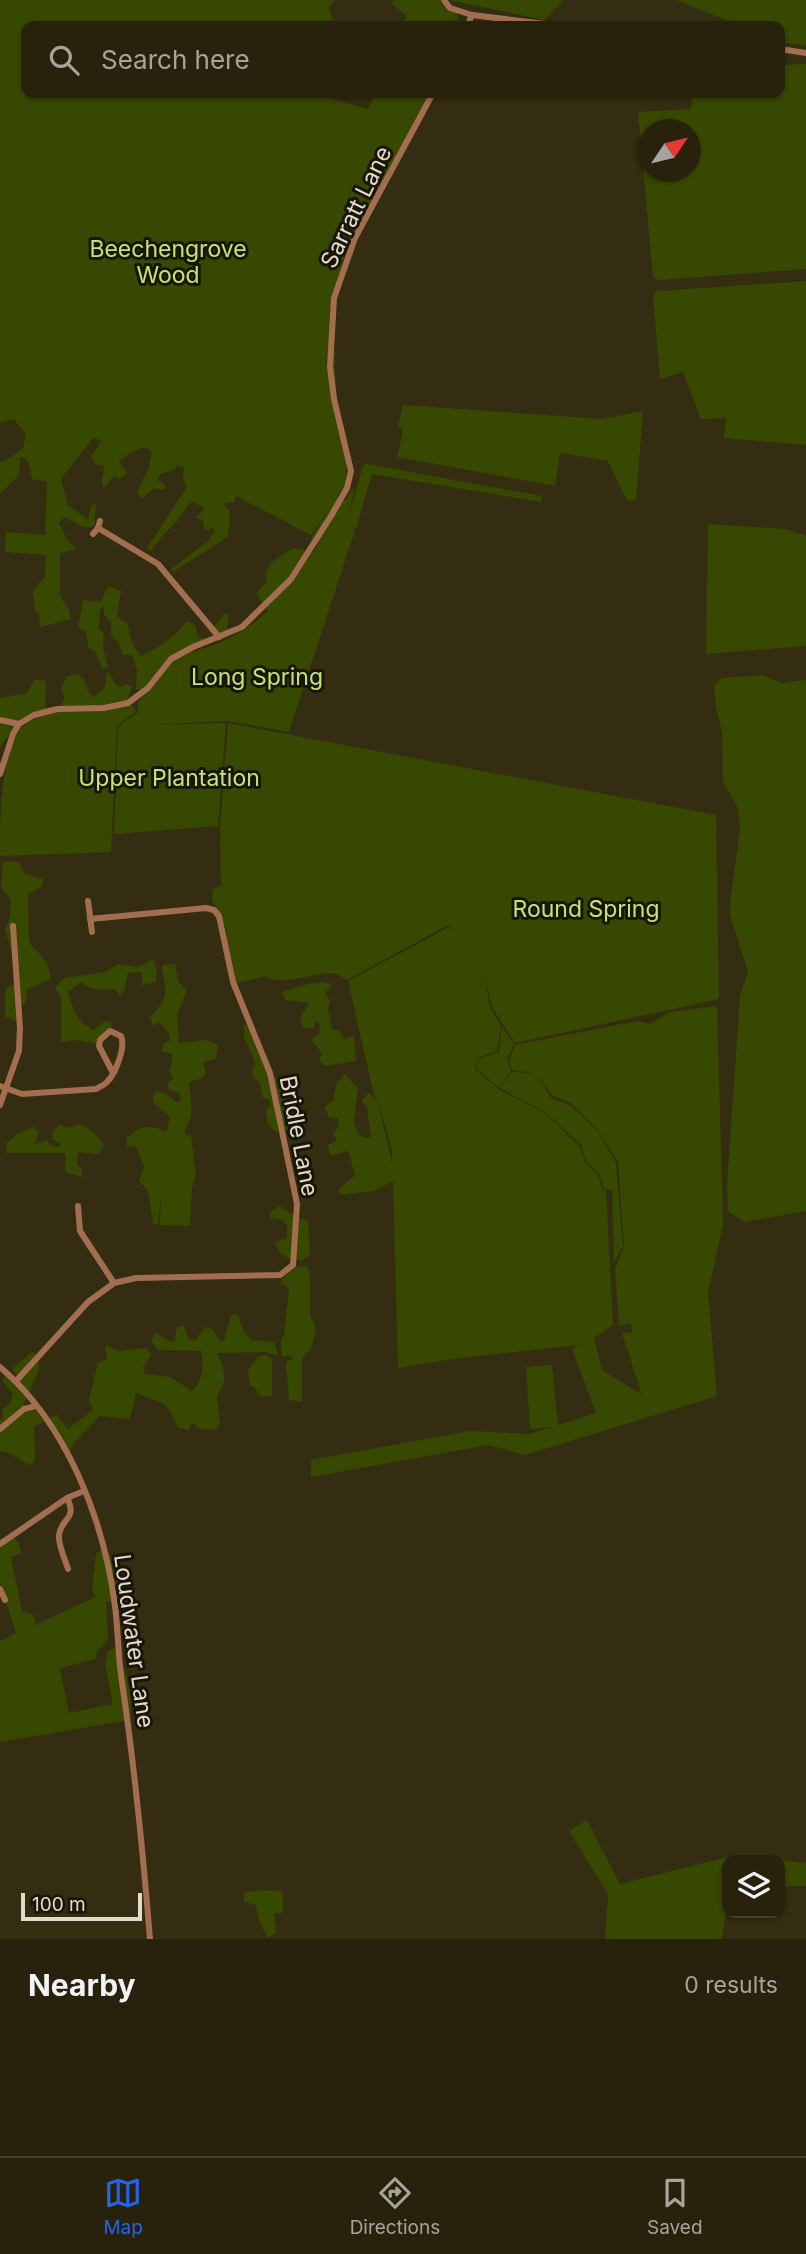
<!DOCTYPE html>
<style>
body{margin:0;font-family:Inter,sans-serif;background:#342f1b;color:#f1f3f6}
.controls{position:absolute;right:21px;bottom:21px;display:grid;overflow:hidden;border-radius:14px;box-shadow:0 2px 5px #0004}
.controls button{width:63px;height:63px;display:grid;place-items:center;padding:0;border:0;border-bottom:2px solid #443f2e;background:#28220d;color:#f1f3f6;font:35px sans-serif}
.compass{position:absolute;left:638px;top:119px;width:63px;height:63px;border-radius:50%;background:#28220d;box-shadow:0 2px 5px #0004;rotate:55deg}
.scale{position:absolute;left:21px;bottom:18px;width:121px;box-sizing:border-box;padding-left:7px;border:4px solid #e0dbcb;border-top:0;font-size:19px;line-height:24px;white-space:nowrap;color:#e0dbcb;-webkit-text-stroke:5px #191509;paint-order:stroke}
.list{margin:0;padding:0;list-style:none}
h2{display:flex;justify-content:space-between;align-items:center;height:91px;margin:0;padding:0 28px;font-size:30px}
h2 small{font-size:23px;font-weight:400;color:#a5a49d}
.icon{flex:none;width:38px;height:38px;fill:none;stroke:currentColor;stroke-width:2;stroke-linecap:round;stroke-linejoin:round}
.map{position:relative;flex:none;width:806px;height:1939px;overflow:hidden}
.search{position:absolute;background:#28220d;box-shadow:0 2px 5px #0004;left:21px;right:21px;top:21px;height:77px;display:flex;align-items:center;gap:18px;box-sizing:border-box;padding:0 24px;border-radius:14px;color:#a5a49d;font-size:26px}
.sheet{height:217px;background:#28220d}
nav{display:flex;justify-content:space-around;align-items:center;box-sizing:border-box;height:98px;border-top:2px solid #443f2e;background:#28220d;font-size:19px;color:#a5a49d}
nav a{display:grid;justify-items:center;gap:4px}
nav .on{color:#2563eb}
.map>svg:first-child{display:block}
.green{fill:#374800;fill-rule:evenodd}
.lines{fill:none;stroke-linecap:round;stroke-linejoin:round}
.minor{stroke:#a26e4f;stroke-width:6}
.labels{text-anchor:middle;stroke-width:6;stroke-linejoin:round;paint-order:stroke}
.street-label{font-size:23px;fill:#e0dbcb;stroke:#191509}
.park-label{font-size:23px;fill:#c1e573;stroke:#191509}
</style>
<div class="map">
<svg width="806" height="1939" viewBox="0 0 806 1939">
<rect width="100%" height="100%" fill="#352d11"/>
<g class="green">
<path d="M0,0h335l-7,8 8,18h-310v67h301l1,5 40,11 8,-16h54l-6,22 -11,22 -5,-1 -45,91 -19,32 -12,40 5,106 10,66 -3,15 -7,11 8,4 10,-15 -7,32 15,-52 4,-2 175,32 -1,6 -169,-28 -16,55 -5,-2 4,3 -66,202 -61,-11 -83,4 81,-2 -8,103 -104,8 4,-107 20,-15v-10l16,-16 -4,4 -14,-1 1,-19 -5,-15h-9l-4,-12 -8,-8v-13l-7,-7v-8l-4,2 -1,20 5,4 -1,14 5,20 -6,1 -7,-17 -7,-4 -2,-16 -8,-3 5,-28 18,2 7,-16 13,5 -4,26 10,6 6,22 8,11c19,-9 33,-19 46,-35l8,4 3,12 9,3 8,-3 -1,-10 11,-14 4,1 -3,24 -22,7 -15,8c34,-10 52,-18 79,-42l-12,-18 11,-11c-5,-17 14,-27 27,-34l19,4 4,-7 -5,-8 16,-26 -17,24 -75,-39 -3,7 -7,-1 -2,3 6,7 -2,25 -55,35 -2,-3 36,-27 8,-11 -3,-3 -4,3 -4,-2 -1,-9 -7,-2 9,-10 -13,-7c-7,7 -11,17 -18,23 -8,9 -16,16 -23,27l-4,-3 40,-61 -4,-9 1,-10 -7,-3 -3,5 -14,4 -2,6 8,6 -2,4 -10,-2 -13,11 -4,-7 12,-24 2,-17 -6,-4 -15,6 -11,8 9,13 -9,5 -4,-4 -10,12 -3,-1 2,-20 -9,-2 -4,-8 10,-14 -7,-5 -33,42 7,26 20,14 3,-14 5,-1 -2,23h-11l-19,-10 -5,6 9,18 9,8 -17,4v42l9,15 2,9 -31,8 -1,-14 -4,-3 -2,-20 12,-13 1,-22 -41,-3 1,-20 39,3 2,-53 -15,-3 -3,-16 -5,-6h-4l-1,18 -19,19v-32h4l19,-14 3,-14 -12,-15 -14,4z"/>
<polygon points="394,0 445,0 458,15 457,26 401,26 407,16 392,4"/>
<polygon points="449,0 564,0 544,20"/>
<polygon points="676,0 806,0 806,46 780,42 780,26 741,26"/>
<path d="M806,64v205l-147,11 -6,-3 -15,-165 53,-3 1,-16h88v-28zM648,130h42v42h-42z"/>
<polygon points="806,281 806,445 724,438 726,418 701,419 683,372 660,379 653,295 657,291"/>
<polygon points="403,405 602,419 643,411 636,500 627,501 608,461 560,453 555,486 397,457 403,430 398,427"/>
<polygon points="708,524 786,529 806,536 806,646 706,654"/>
<path d="M109,672l6,12 5,3 6,-3 6,2 -6,18 -44,7h23l27,-6 3,7 -18,14 -6,126 -111,4c0,-34 0,-104 22,-129 10,-8 23,-12 36,-16l7,-13 -4,-9 5,-12 10,-3 7,4 6,15 5,4 11,-10 1,-14z"/>
<polygon points="763,675 781,683 806,680 806,1211 745,1222 728,1211 727,1185 740,996 748,972 730,916 731,894 740,829 738,808 723,782 722,731 716,708 714,685 722,678"/>
<polygon points="35,679 46,681 45,710 14,728 0,747 0,698 27,693"/>
<path d="M228,723l488,92 3,184 -204,44 -23,-36 -8,-31 6,31 11,19 -4,25 -19,7 -3,12 25,20 45,23 35,34 6,17 12,10 5,16h3l7,135 -19,13 8,32 40,25 -20,-62 10,-1 -1,-9 -12,3 -4,-57 9,-24 -6,-83 -21,-33 -26,-26 -18,-7 -17,-22 16,25 18,6 27,25 19,33 7,83 -9,16 -2,-72 -8,-1 -5,-16 -12,-10 -6,-18 -36,-33 -45,-24 12,-16 23,1 -23,-3 -3,-10 6,-15 122,-24 13,3 20,-12 47,-6 6,218 -15,68 9,104 -192,59 -37,-10 -177,32v-17l159,-29 59,3 24,-7 -23,2 -4,-62 26,-2 6,60 38,-12 -24,-64 7,-4 -120,13 -61,10 -5,-187 -19,10 -34,4 -2,-5 17,-15 -7,-24 -18,5 -2,-11 9,-4 -4,-8 6,-6 -1,-9 -9,-1 -5,-10 10,-7 2,-16 9,-10 13,14 -4,34 4,12 7,4 6,-1 -4,-31 -3,-1 -2,-5 7,-7 9,9 14,61v-14l-14,-48 -4,-6 -26,-114 101,-54 14,9 -15,-11 -101,55c-4,-2 -7,-5 -11,-6 -21,-4 -53,14 -70,2l-29,7 -3,-2 -3,-14 1,-6 -9,-14 4,-12 -2,-10 -7,-2 -4,-10 2,-6 -4,-6 1,-12 8,-3 -1,-59z"/>
<polygon points="18,861 25,874 43,879 43,886 28,894 29,942 47,963 51,979 27,989 26,1002 17,1011 16,1021 5,1017 5,990 14,984 12,952 5,931 10,917 11,900 1,888 3,862"/>
<path d="M153,959l4,11 -1,12 -14,3v-13l-14,1 -4,19 -4,4 -6,-7c-14,2 -22,1 -33,-7l-13,10c5,19 8,28 25,38l11,-8 7,-1v8l-6,7 -7,1 -2,7 -18,-4 -17,2v-45l-6,-9 9,-10 41,-6 13,-8 21,3z"/>
<path d="M175,964l3,17 9,10 -10,23 2,29 28,-3 11,5 -2,14 -13,3 3,12 -6,5 -11,3c1,11 4,25 1,36 -2,8 -6,9 -5,17l6,1 5,40 -4,11 -2,39 -30,-1 1,-31 -3,31 -5,-1 -5,-33 -9,-10 5,-14 -8,-21 -9,1 -1,-8c16,-15 22,-14 41,-7l3,-15 -17,-15v-5l4,-6 10,3 9,8 5,-1 -2,-8 -10,-3 -2,-6 6,-6 -4,-7 3,-8v-9l-10,-3 1,-7 7,-4 -2,-8 -9,-10 -5,4 -5,-8c22,-20 16,-26 13,-53z"/>
<path d="M323,982l9,2 -7,9 5,7 -2,9 4,20 7,2 5,8 10,-3 2,25 -31,5 -6,-5 3,-7 -11,-15 7,-4 2,-8 -2,-5 -4,1 1,5h-11c-9,-14 2,-15 5,-25l-24,-3 -3,-8 26,-8z"/>
<polygon points="244,1024 255,1030 262,1048 268,1077 281,1077 287,1097 292,1129 276,1132 268,1124 266,1109 271,1105 269,1100 262,1097 260,1082 253,1078 252,1069 256,1064 244,1037"/>
<polygon points="502,1027 514,1044 507,1059 511,1071 499,1088 476,1069 479,1059 499,1052"/>
<path d="M78,1124c12,4 20,11 26,22l-6,8 -20,-2 -1,12 5,5v8l-17,-5 1,-19h-59l-1,-9 11,-10 16,-7 6,5 -4,12 12,-4 4,6 8,1 1,-4 -8,-4 1,-9 7,-5 9,3z"/>
<path d="M279,1206l20,12 9,2 2,35 -8,6c-14,-2 -22,-4 -27,-19l12,-4v-13l-5,-5 -12,-2v-5z"/>
<polygon points="307,1266 310,1275 310,1315 316,1328 311,1349 302,1358 302,1402 289,1400 286,1362 292,1359 291,1355 282,1357 281,1339 284,1336 289,1289 281,1283 281,1280 296,1267"/>
<path d="M231,1315h7l6,17 7,8 23,2 4,14 -12,-4 -49,1c7,17 12,26 0,42l3,29 -5,6 -17,-1 -3,-5 -4,-1 -2,7 -11,-2 -7,-16 -7,-8 -28,-11 -6,26 -30,-3 -26,27 -4,9 -9,-2 -5,-13 -10,-14 3,-5 8,-3 11,14 25,-19 -4,-11 9,-36 9,-4 -2,-14 13,6 28,-3 5,7 -8,13 2,6 25,3 22,14c11,-10 12,-25 9,-40l-43,-1 -7,-9 5,-8 13,8h5l3,-14 6,-2 6,14 7,1 9,-13 8,2 6,12h5z"/>
<polygon points="32,1352 39,1357 39,1370 23,1406 27,1412 36,1411 45,1422 34,1426 35,1462 29,1465 9,1453 0,1451 0,1420 3,1417 2,1410 11,1402 13,1394 2,1381 5,1376 14,1382 20,1381 12,1369"/>
<polygon points="267,1355 272,1359 272,1396 261,1397 256,1389 250,1385 248,1370 258,1356"/>
<path d="M14,1537l5,6 2,10 -10,4 11,54 11,3 3,9 -4,3 64,-29 -4,-7 4,-37 10,-4c10,13 23,43 4,53h-4l2,38 -11,11 -1,8 -36,9 9,45 44,-9 -8,-40 3,-13 7,-3c9,13 21,57 14,72l-129,22v-101l16,-8 -16,-50v-36z"/>
<polygon points="587,1820 620,1884 736,1855 780,1860 727,1860 727,1903 722,1939 605,1939 608,1894 569,1831"/>
<polygon points="780,1860 806,1863 806,1886 780,1886"/>
<polygon points="263,1890 283,1891 283,1912 274,1914 276,1932 268,1938 260,1923 256,1905 244,1902 244,1892"/>
</g>
<g class="lines">
<g class="minor">
<polyline points="444,0 450,8 472,15 562,26"/>
<polyline points="467,26 472,15"/>
<polyline points="780,49 806,53"/>
<polyline points="98,528 158,564 219,637"/>
<polyline points="93,534 98,528 100,521"/>
<polyline points="0,720 19,724"/>
<polyline points="0,774 13,734 19,724 34,715 57,709 104,708 128,703 148,688 171,659 193,647 242,627 291,579 331,516 347,488 351,471 334,399 330,367 334,298 355,238 433,93"/>
<polyline points="88,901 92,932"/>
<path d="M0,1086l22,8 74,-5c3,-2 7,-3 10,-6 9,-8 20,-35 15,-47l-11,-5 -10,9 -1,6 13,25"/>
<polyline points="0,1105 19,1051 20,1028 13,926"/>
<polyline points="78,1206 80,1231 114,1283"/>
<path d="M0,1367c67,57 104,153 115,239 3,23 3,46 6,69 13,88 22,176 29,264"/>
<polyline points="16,1381 88,1302 114,1283 136,1278 280,1275 293,1265 297,1204 270,1073 233,982 219,916 214,910 206,908 90,919"/>
<polyline points="0,1429 24,1409 36,1406"/>
<path d="M67,1498c11,21 -6,20 -8,37 -1,10 6,24 9,34"/>
<polyline points="0,1544 67,1498 84,1491"/>
<polyline points="0,1589 5,1600"/>
</g>
</g>
<g class="labels">
<g class="street-label">
<text transform="translate(356 207) rotate(-64)" y="8">Sarratt Lane</text>
<text transform="translate(299 1136) rotate(79)" y="8">Bridle Lane</text>
<text transform="translate(134 1641) rotate(82)" y="8">Loudwater Lane</text>
</g>
<g class="park-label">
<text x="168" y="257">Beechengrove<tspan x="168" dy="26">Wood</tspan></text>
<text x="257" y="685">Long Spring</text>
<text x="169" y="786">Upper Plantation</text>
<text x="586" y="917">Round Spring</text>
</g>
</g>
</svg>
<div class="controls">
<button><svg class="icon" aria-label="layers" viewBox="0 0 24 24"><path d="M12 4l9 5-9 5-9-5zM3 14l9 5 9-5"/></svg></button>
</div>
<svg class="compass" viewBox="-18 -18 36 36"><path d="M0-13l5 13h-10z" fill="#e53935"/><path d="M0 13l5-13h-10z" fill="#a5a49d"/></svg>
<div class="scale">100 m</div>
<div class="search"><svg class="icon" aria-label="search" viewBox="0 0 24 24"><circle cx="10" cy="10" r="6"/><path d="M15 15l6 6"/></svg>Search here</div>
</div>
<section class="sheet">
<h2>Nearby<small>0 results</small></h2>
<ul class="list">
</ul>
</section>
<nav>
<a class="on"><svg class="icon" aria-label="map" viewBox="0 0 24 24"><path d="M3 6l6-2 6 2 6-2v14l-6 2-6-2-6 2zM9 4v14M15 6v14"/></svg>Map</a>
<a><svg class="icon" aria-label="directions" viewBox="0 0 24 24"><path d="M12 3l9 9-9 9-9-9zM9 14v-3h6M13 9l2 2-2 2"/></svg>Directions</a>
<a><svg class="icon" aria-label="saved" viewBox="0 0 24 24"><path d="M7 4h10v16l-5-4-5 4z"/></svg>Saved</a>
</nav>
